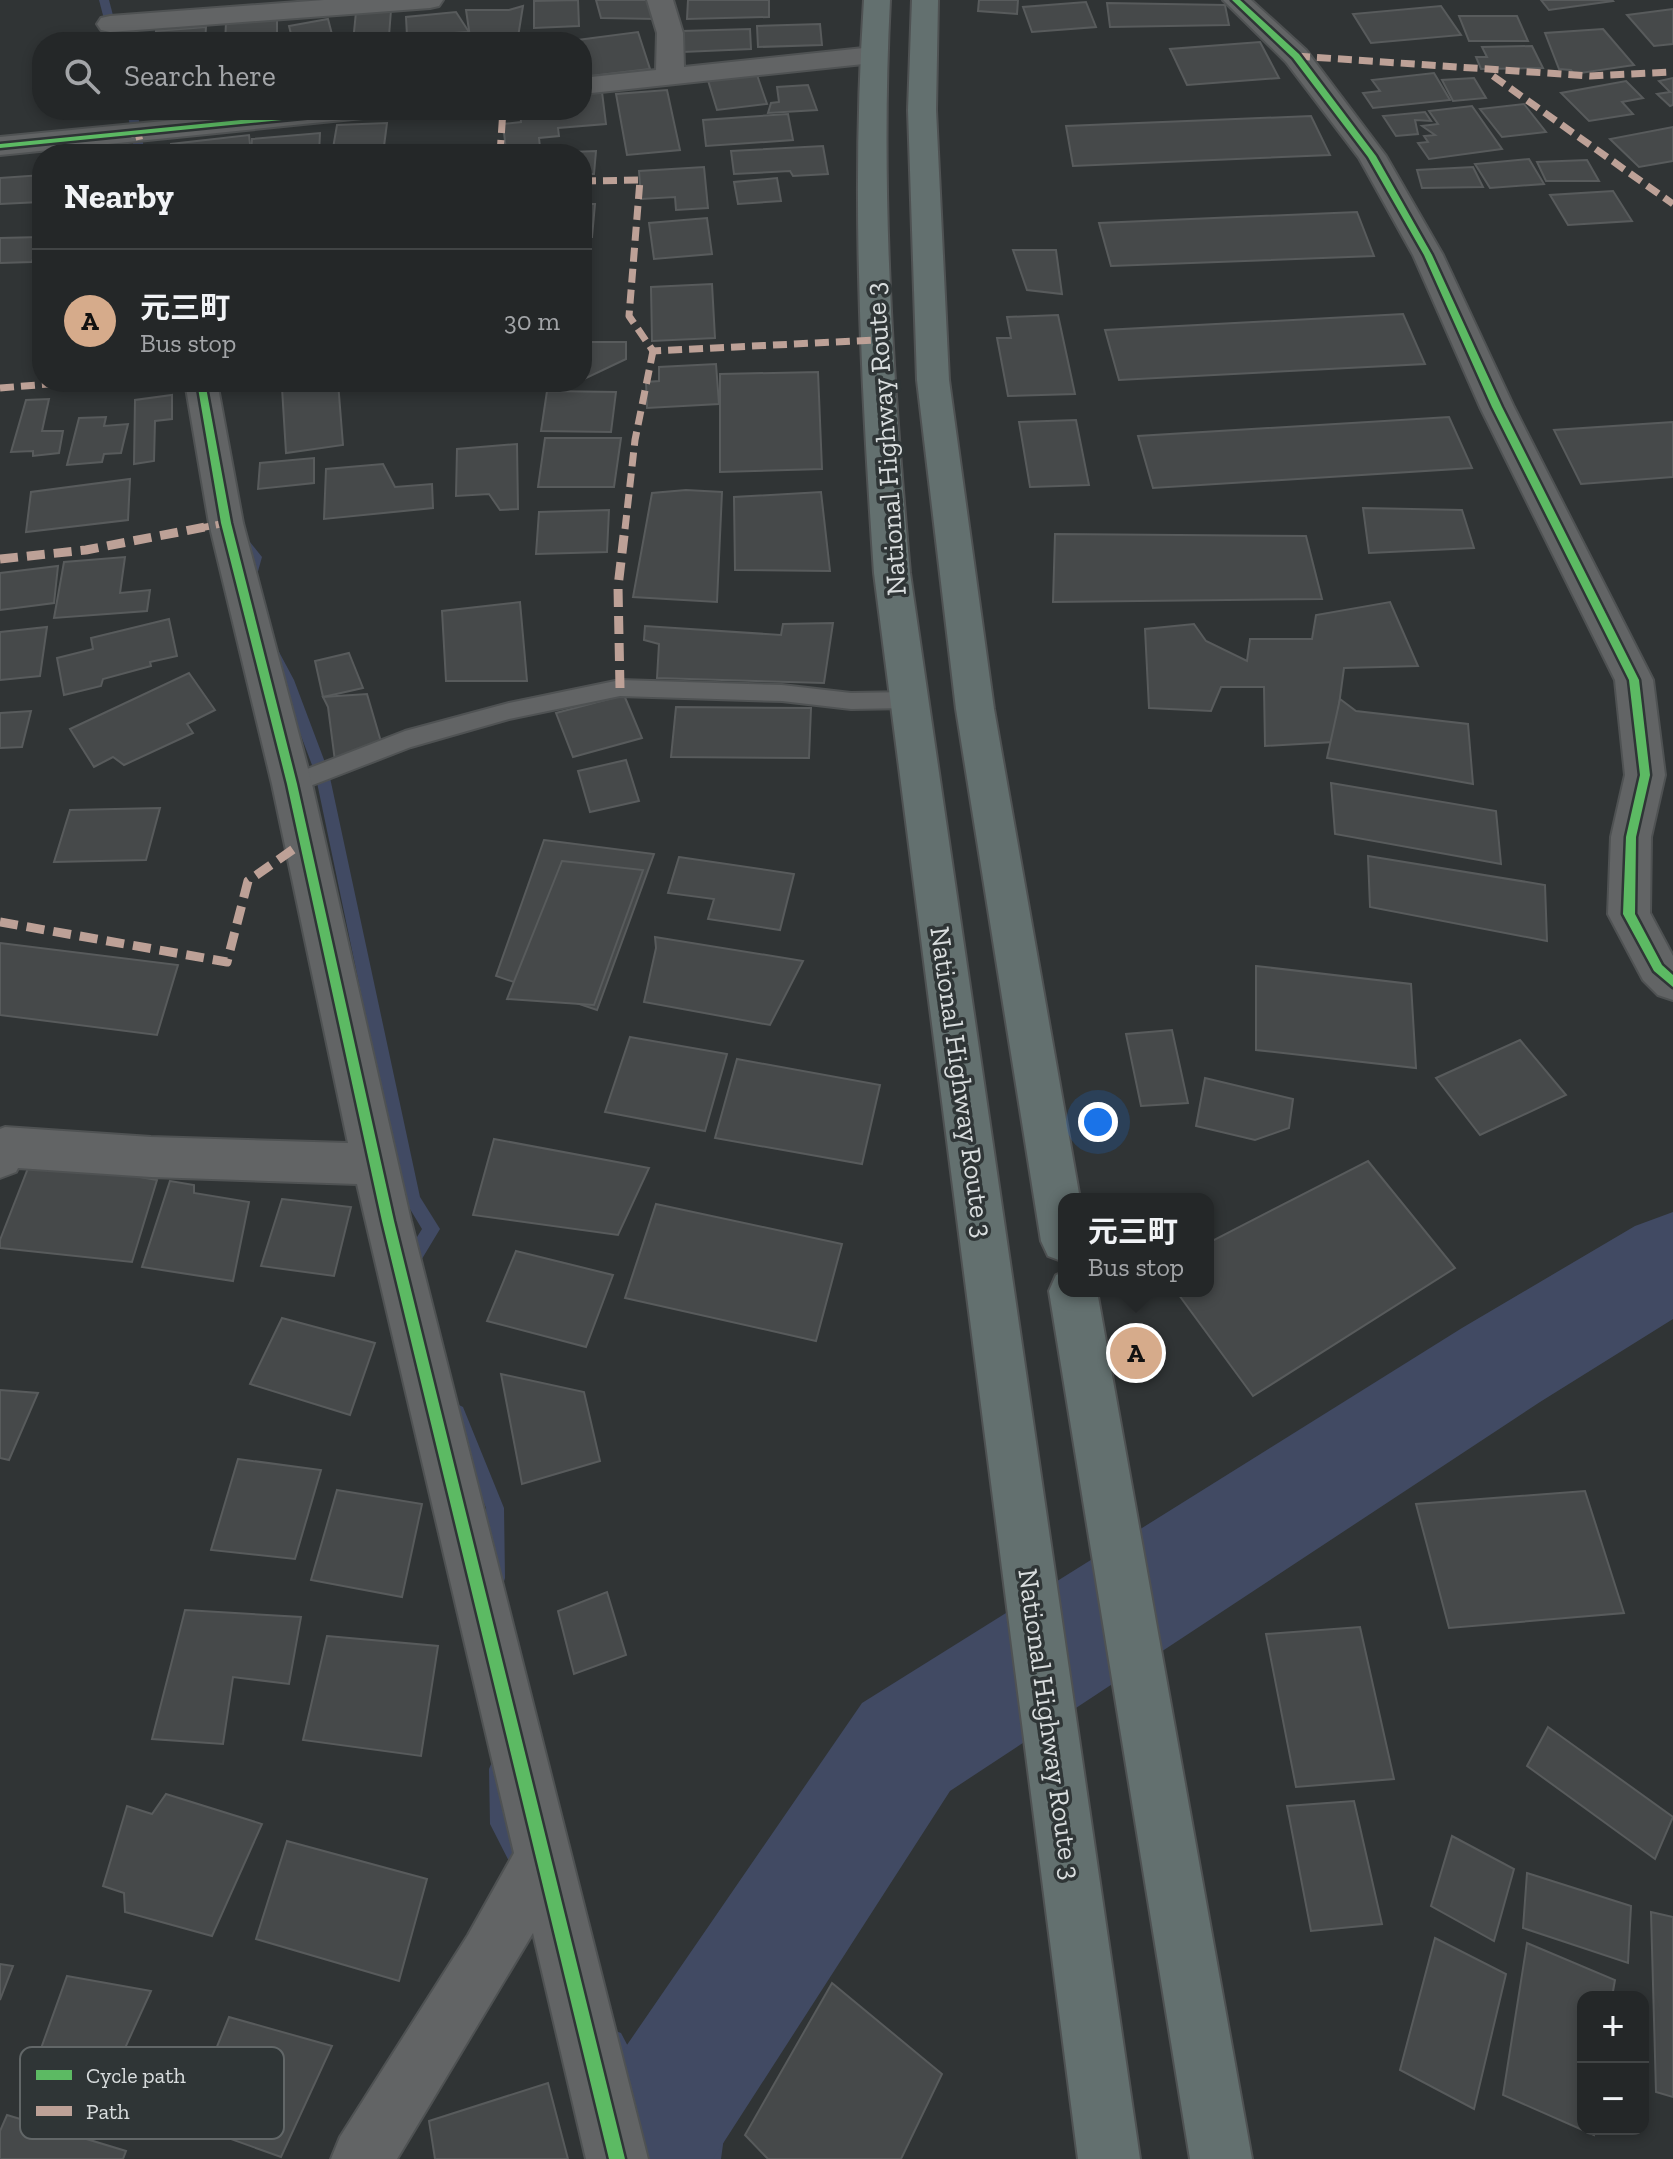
<!DOCTYPE html>
<meta charset="utf-8">
<style>
body{margin:0;font-family:"Zilla Slab","Noto Sans JP",serif;background:#303334;color:#f1f3f6}
.controls{position:absolute;right:24px;bottom:24px;display:grid;overflow:hidden;border-radius:16px;box-shadow:0 4px 12px #0003}
.controls button{width:72px;height:72px;display:grid;place-items:center;padding:0;border:0;border-bottom:2px solid #414445;background:#242728;color:#f1f3f6;font:40px sans-serif}
.you{position:absolute;left:1098px;top:1122px;width:28px;height:28px;margin:-20px;border:6px solid #fff;border-radius:50%;background:#1a73e8;box-shadow:0 0 0 12px #1a73e833}
.badge{display:grid;place-items:center;width:52px;height:52px;border-radius:50%;background:#d6ab8b;color:#111;font-size:26px;font-weight:700}
.pin{position:absolute;translate:-50% -50%;border:4px solid #fff;box-shadow:0 2px 8px #0006}
.popup{position:absolute;left:1058px;top:1193px;width:156px;height:104px;box-sizing:border-box;display:grid;place-content:center;border-radius:16px;background:#242728;filter:drop-shadow(0 2px 6px #0005);font-size:26px;white-space:nowrap;color:#a3a5a8}
.popup b{font-size:30px;color:#f1f3f6}
.popup::after{content:'';position:absolute;left:50%;top:100%;margin-left:-16px;border:16px solid transparent;border-top-color:#242728}
.list{margin:0;padding:0;list-style:none}
h2{display:flex;justify-content:space-between;align-items:center;height:104px;margin:0;padding:0 32px;font-size:34px}
h2 small{font-size:26px;font-weight:400;color:#a3a5a8}
.list li{display:grid;grid-template-columns:52px 1fr auto;gap:24px;align-items:center;box-sizing:border-box;height:144px;padding:0 32px;border-top:2px solid #414445}
.list b{display:block;font-size:30px;white-space:nowrap}
.list p{margin:0;font-size:26px;white-space:nowrap;color:#a3a5a8}
.list em{font-size:26px;font-style:normal;color:#a3a5a8}
.icon{flex:none;width:44px;height:44px;fill:none;stroke:currentColor;stroke-width:2;stroke-linecap:round;stroke-linejoin:round}
.map{position:relative;flex:none;width:1673px;height:2159px;overflow:hidden}
.search{position:absolute;background:#242728;box-shadow:0 4px 12px #0003;left:32px;top:32px;width:560px;height:88px;display:flex;align-items:center;gap:20px;box-sizing:border-box;padding:0 28px;border-radius:32px;color:#a3a5a8;font-size:30px}
.panel{position:absolute;background:#242728;box-shadow:0 4px 12px #0003;left:32px;top:144px;width:560px;height:248px;border-radius:32px}
.map>svg:first-child{display:block}
.lines{fill:none;stroke-linecap:round;stroke-linejoin:round}
.stream{fill:#414a63;fill-rule:evenodd}
.river{fill:#414a63;fill-rule:evenodd}
.building{fill:#46494a;stroke:#585b5c;stroke-width:2}
.service-casing{stroke:#4f5253;stroke-width:4}
.minor-casing{stroke:#4f5253;stroke-width:4}
.trunk-casing{stroke:#4f5253;stroke-width:4}
.service{fill:#626465;fill-rule:evenodd}
.minor{fill:#626465;fill-rule:evenodd}
.trunk{fill:#63706f;fill-rule:evenodd}
.quiet-far1{stroke:#bda197;stroke-width:7;stroke-dasharray:14 7;stroke-linecap:butt}
.quiet{stroke:#bda197;stroke-width:9;stroke-dasharray:18 9;stroke-linecap:butt}
.cycleway-casing{stroke:#2f3536;stroke-width:5}
.cycleway{fill:#5cba63;fill-rule:evenodd}
.labels{text-anchor:middle;stroke-width:7;stroke-linejoin:round;paint-order:stroke}
.street-label{font-size:28px;fill:#d9ddde;stroke:#2f3536}
.key{fill:#2f3536;stroke:#626768;stroke-width:2}
.key-label{font-size:22px;fill:#d9ddde}
</style>
<div class="map">
<svg width="1673" height="2159" viewBox="0 0 1673 2159">
<rect width="100%" height="100%" fill="#303435"/>
<g class="lines">
<g class="stream">
<polygon points="99,0 109,0 120,42 110,42"/>
<polygon points="127,110 137,110 145,154 135,154"/>
<polygon points="236,530 241,531 262,557 255,582 248,587 241,582 249,558 230,534"/>
<polygon points="273,648 278,650 294,680 329,773 420,1197 440,1229 414,1272 408,1274 402,1272 399,1266 422,1229 404,1199 315,773 280,680 266,653"/>
<polygon points="457,1404 463,1407 504,1508 505,1578 503,1585 496,1587 489,1585 487,1578 486,1508 448,1413 451,1407"/>
<polygon points="499,1759 506,1762 509,1769 510,1822 533,1868 530,1875 523,1878 516,1875 490,1824 489,1769 492,1762"/>
<polygon points="729,2009 737,2012 740,2020 721,2159 699,2159 712,2062 664,2131 656,2134 648,2131 602,2041 605,2033 613,2030 621,2033 657,2102 721,2012"/>
</g>
<polygon class="river" points="1673,1212 1673,1319 1540,1402 950,1791 713,2159 602,2159 587,2123 607,2074 862,1703 1462,1328 1635,1226"/>
</g>
<g class="building">
<polygon points="578,0 579,26 534,28 534,1"/>
<polygon points="596,0 651,0 657,19 601,18"/>
<polygon points="688,0 769,0 769,17 687,19"/>
<polygon points="979,0 1018,0 1017,14 978,11"/>
<polygon points="1541,0 1612,0 1613,1 1549,10"/>
<polygon points="1086,2 1096,27 1032,32 1023,7"/>
<polygon points="1107,3 1225,5 1229,25 1110,27"/>
<polygon points="523,6 518,37 470,37 466,10 509,10"/>
<polygon points="1441,6 1461,35 1371,43 1353,14"/>
<polygon points="1673,9 1673,44 1654,46 1627,15"/>
<polygon points="391,10 389,36 353,42 356,12"/>
<polygon points="456,12 469,32 407,36 406,17"/>
<polygon points="1459,16 1517,16 1528,41 1469,41"/>
<polygon points="277,19 277,42 225,42 226,23"/>
<polygon points="328,19 334,42 293,42 289,26"/>
<polygon points="820,24 822,45 758,47 757,26"/>
<polygon points="206,27 205,42 155,42 156,31"/>
<polygon points="750,29 751,49 683,52 682,31"/>
<polygon points="1603,29 1634,65 1574,74 1571,70 1559,69 1545,33"/>
<polygon points="638,32 650,69 582,77 582,42 562,42"/>
<polygon points="1260,42 1279,78 1187,85 1170,49"/>
<polygon points="1532,46 1543,68 1481,69 1476,57 1487,57 1482,47"/>
<polygon points="756,72 767,104 717,110 707,77"/>
<polygon points="1434,73 1450,100 1373,108 1363,93 1380,91 1372,80"/>
<polygon points="1474,78 1486,98 1453,101 1442,80"/>
<polygon points="1673,78 1673,105 1670,106 1657,94 1670,92 1659,81"/>
<polygon points="1626,81 1643,98 1622,102 1633,114 1589,121 1561,93"/>
<polygon points="808,85 817,110 768,113 771,103 779,102 777,87"/>
<polygon points="667,90 680,150 627,155 616,94"/>
<polygon points="602,92 606,124 558,128 559,136 539,138 540,147 506,150 503,124 521,122 520,110 582,110 582,93"/>
<polygon points="1524,104 1546,132 1502,137 1480,109"/>
<polygon points="1472,106 1502,149 1429,159 1418,143 1428,142 1424,136 1435,135 1422,126 1438,124 1429,111"/>
<polygon points="1425,112 1431,121 1415,120 1418,134 1396,136 1383,116"/>
<polygon points="788,114 793,140 706,146 703,120"/>
<polygon points="1311,116 1330,155 1073,166 1066,126"/>
<polygon points="387,123 383,154 332,154 337,125"/>
<polygon points="1673,127 1673,161 1639,167 1610,139"/>
<polygon points="320,133 319,154 251,154 252,139"/>
<polygon points="249,135 251,154 171,154 171,144"/>
<polygon points="823,146 828,174 793,176 790,171 734,174 731,151"/>
<polygon points="596,151 594,174 582,174 582,154 517,154"/>
<polygon points="1529,159 1544,184 1490,188 1475,164"/>
<polygon points="1587,160 1599,181 1546,181 1537,162"/>
<polygon points="704,167 708,208 676,210 675,197 641,199 639,171"/>
<polygon points="1473,167 1483,187 1422,188 1417,170"/>
<polygon points="42,175 40,202 0,204 0,178"/>
<polygon points="777,178 781,201 738,204 734,182"/>
<polygon points="1613,191 1632,221 1568,225 1550,195"/>
<polygon points="582,204 595,204 592,237 582,238"/>
<polygon points="1357,212 1374,256 1111,266 1099,223"/>
<polygon points="707,218 712,254 654,259 649,223"/>
<polygon points="40,237 32,262 0,263 0,238"/>
<polygon points="1013,250 1056,250 1062,294 1027,290"/>
<polygon points="712,284 715,338 652,341 651,287"/>
<polygon points="1403,314 1425,364 1119,380 1105,330"/>
<polygon points="1058,315 1075,394 1008,396 997,338 1011,338 1007,317"/>
<polygon points="582,342 626,342 626,359 582,380"/>
<polygon points="716,364 719,404 647,408 646,382 659,381 659,367"/>
<polygon points="818,372 822,469 720,472 720,374"/>
<polygon points="338,382 343,445 286,453 282,388"/>
<polygon points="547,391 616,392 611,432 541,431"/>
<polygon points="172,395 172,419 155,421 154,461 134,464 135,400"/>
<polygon points="49,399 42,431 63,431 59,453 33,456 33,451 11,452 26,400"/>
<polygon points="106,417 104,426 128,424 121,453 104,454 102,462 67,465 79,418"/>
<polygon points="1449,417 1472,468 1153,488 1138,436"/>
<polygon points="1076,420 1089,485 1030,487 1019,422"/>
<polygon points="1673,422 1673,477 1581,484 1554,430"/>
<polygon points="545,438 621,438 614,487 538,487"/>
<polygon points="517,444 518,509 500,510 489,494 456,496 457,449"/>
<polygon points="314,458 314,483 258,489 260,463"/>
<polygon points="383,464 395,487 432,484 433,508 324,519 326,469"/>
<polygon points="130,479 128,520 26,532 31,492"/>
<polygon points="686,490 722,492 717,602 633,597 652,493"/>
<polygon points="821,492 830,571 735,570 734,497"/>
<polygon points="1363,508 1462,510 1474,548 1369,553"/>
<polygon points="609,510 607,552 536,554 539,512"/>
<polygon points="1055,534 1306,536 1322,599 1053,602"/>
<polygon points="125,557 120,593 150,590 147,611 54,618 64,562"/>
<polygon points="58,566 54,603 0,610 0,573"/>
<polygon points="520,602 527,681 446,681 442,611"/>
<polygon points="1390,602 1418,666 1344,668 1334,742 1265,746 1264,687 1221,687 1211,711 1149,708 1145,629 1194,624 1206,641 1247,661 1250,639 1312,639 1316,615"/>
<polygon points="169,619 177,656 150,662 151,666 103,679 101,686 64,695 57,658 93,649 91,638"/>
<polygon points="833,623 824,683 657,678 659,644 644,640 645,626 781,635 783,624"/>
<polygon points="47,627 40,676 0,680 0,632"/>
<polygon points="349,653 363,688 323,697 315,661"/>
<polygon points="189,673 215,710 187,724 193,733 124,765 113,757 94,767 70,729"/>
<polygon points="367,694 384,752 335,761 328,707 323,697"/>
<polygon points="624,695 642,738 573,757 556,713"/>
<polygon points="1340,699 1356,711 1468,724 1473,784 1327,758"/>
<polygon points="676,707 811,708 809,758 671,757"/>
<polygon points="31,711 22,747 0,748 0,713"/>
<polygon points="626,760 639,801 590,812 578,771"/>
<polygon points="1331,783 1496,811 1501,864 1335,834"/>
<polygon points="160,808 146,860 54,862 70,810"/>
<polygon points="544,840 654,854 597,1010 496,976"/>
<polygon points="1368,856 1545,885 1547,941 1370,907"/>
<polygon points="679,857 794,874 780,930 708,919 714,899 668,893"/>
<polygon points="562,861 643,870 594,1005 507,999"/>
<polygon points="655,937 803,961 770,1025 644,1002 656,948"/>
<polygon points="0,943 178,965 157,1035 0,1015"/>
<polygon points="1256,966 1411,984 1416,1068 1256,1050"/>
<polygon points="1172,1030 1188,1103 1141,1106 1126,1034"/>
<polygon points="630,1037 727,1054 705,1131 605,1112"/>
<polygon points="1520,1040 1566,1095 1480,1135 1436,1078"/>
<polygon points="737,1059 880,1085 862,1164 715,1138"/>
<polygon points="1205,1078 1293,1099 1289,1128 1255,1140 1196,1126"/>
<polygon points="494,1139 649,1168 618,1235 473,1215"/>
<polygon points="32,1158 157,1180 132,1262 0,1248 0,1240"/>
<polygon points="1368,1161 1455,1268 1253,1396 1176,1291 1208,1291 1208,1243"/>
<polygon points="170,1181 194,1185 194,1193 249,1202 233,1281 142,1267"/>
<polygon points="282,1199 351,1207 334,1276 261,1266"/>
<polygon points="656,1204 842,1244 816,1341 625,1298"/>
<polygon points="516,1251 613,1275 586,1347 487,1321"/>
<polygon points="282,1318 375,1343 350,1415 250,1384"/>
<polygon points="501,1374 584,1392 600,1461 522,1484"/>
<polygon points="0,1390 38,1393 9,1460 0,1458"/>
<polygon points="238,1459 321,1470 295,1559 211,1550"/>
<polygon points="337,1490 422,1504 402,1597 311,1580"/>
<polygon points="1585,1491 1624,1613 1449,1628 1416,1504"/>
<polygon points="607,1592 626,1655 574,1674 558,1611"/>
<polygon points="185,1610 301,1617 289,1684 233,1677 223,1744 152,1739"/>
<polygon points="1360,1627 1394,1779 1296,1787 1266,1634"/>
<polygon points="327,1636 438,1646 421,1756 303,1740"/>
<polygon points="1548,1727 1673,1817 1655,1859 1527,1766"/>
<polygon points="166,1794 262,1824 212,1936 125,1912 124,1893 103,1886 127,1806 152,1814"/>
<polygon points="1354,1801 1382,1924 1311,1931 1287,1806"/>
<polygon points="1452,1836 1514,1869 1494,1941 1431,1906"/>
<polygon points="287,1841 427,1879 399,1981 256,1939"/>
<polygon points="1527,1873 1631,1906 1628,1963 1523,1928"/>
<polygon points="1651,1912 1673,1917 1673,2097 1656,2092"/>
<polygon points="1435,1938 1506,1974 1474,2109 1400,2070"/>
<polygon points="1527,1943 1615,1980 1612,1997 1583,1997 1583,2129 1595,2129 1594,2135 1503,2095"/>
<polygon points="0,1964 13,1966 0,2000"/>
<polygon points="67,1976 151,1991 105,2092 34,2068"/>
<polygon points="832,1983 942,2074 901,2159 768,2159 745,2135"/>
<polygon points="229,2017 332,2046 281,2157 186,2123"/>
<polygon points="548,2083 568,2159 435,2159 429,2121"/>
<polygon points="7,2115 126,2151 123,2159 0,2159 0,2131"/>
</g>
<g class="lines">
<defs>
<polygon id="service" points="620,680 782,685 851,693 910,692 918,694 921,700 918,706 910,708 851,709 782,701 620,696 509,719 411,747 292,793 284,790 280,784 284,778 405,731 509,703"/>
<g id="minor">
<polygon points="324,0 443,0 439,6 430,8 110,32 101,30 97,24 101,18 110,16"/>
<polygon points="647,0 673,0 683,33 684,67 873,47 883,49 887,55 883,61 873,63 582,94 582,78 656,70 657,33"/>
<polygon points="1223,0 1251,0 1306,50 1386,156 1443,255 1514,407 1653,680 1665,775 1651,837 1650,913 1673,956 1673,1000 1658,995 1643,980 1608,914 1611,837 1625,775 1615,680 1480,407 1413,255 1359,158 1286,62"/>
<polygon points="277,110 377,110 373,116 363,118 0,155 0,137"/>
<polygon points="185,382 217,382 243,523 312,784 411,1221 648,2159 586,2159 533,1933 397,2159 331,2159 340,2137 468,1935 514,1853 357,1184 151,1177 18,1168 16,1172 0,1178 0,1129 5,1127 151,1137 348,1143 272,784 209,523"/>
</g>
<g id="trunk">
<path d="M864,0h26c-10,192 3,382 20,573l230,1586h-62l-204,-1586c-13,-191 -23,-381 -10,-573z"/>
<polygon points="912,0 938,0 936,110 949,380 994,709 1080,1199 1064,1199 1064,1262 1048,1256 1041,1241 956,709 917,380 908,110"/>
<polygon points="1064,1272 1064,1291 1097,1291 1252,2159 1190,2159 1049,1291 1056,1275"/>
</g>
</defs>
<use href="#service" class="service-casing"/>
<use href="#minor" class="minor-casing"/>
<use href="#trunk" class="trunk-casing"/>
<use href="#service" class="service"/>
<use href="#minor" class="minor"/>
<use href="#trunk" class="trunk"/>
<g class="quiet-far1">
<polyline points="1296,56 1590,76 1673,72"/>
<polyline points="1493,76 1673,204"/>
<polyline points="131,134 138,133 143,154"/>
<polyline points="500,154 503,110"/>
<polyline points="582,181 640,180 629,316 653,351 876,340"/>
<polyline points="0,388 74,382"/>
<polyline points="195,529 226,523"/>
<polyline points="625,529 635,440 653,351"/>
</g>
<g class="quiet">
<polyline points="0,559 86,550 205,527"/>
<polyline points="620,688 618,587 625,527"/>
<polyline points="0,922 227,962 248,881 305,841"/>
</g>
<defs>
<g id="cycleway">
<polygon points="1232,0 1240,0 1299,54 1376,156 1432,255 1502,407 1639,680 1650,775 1636,837 1635,914 1662,965 1673,975 1673,987 1654,971 1623,914 1626,837 1640,775 1629,680 1492,407 1424,255 1368,157 1293,58"/>
<polygon points="340,110 367,110 363,112 0,148 0,144"/>
<polygon points="197,382 205,382 231,523 297,784 394,1221 625,2159 609,2159 382,1221 287,784 221,523"/>
</g>
</defs>
<use href="#cycleway" class="cycleway-casing"/>
<use href="#cycleway" class="cycleway"/>
</g>
<g class="labels">
<g class="street-label">
<text transform="translate(885 439) rotate(-94)" y="10">National Highway Route 3</text>
<text transform="translate(962 1082) rotate(82)" y="10">National Highway Route 3</text>
<text transform="translate(1050 1724) rotate(82)" y="10">National Highway Route 3</text>
</g>
</g>
<rect x="20" y="2047" width="264" height="92" rx="12" class="key"/>
<rect x="36" y="2070" width="36" height="10" fill="#5cba63"/>
<rect x="36" y="2106" width="36" height="10" fill="#bda197"/>
<g class="key-label">
<text x="86" y="2083">Cycle path</text>
<text x="86" y="2119">Path</text>
</g>
</svg>
<div class="controls">
<button>+</button>
<button>−</button>
</div>
<div class="you"></div>
<div class="pin badge" style="left:1136px;top:1353px">A</div>
<div class="popup"><b>元三町</b>Bus stop</div>
<div class="search"><svg class="icon" aria-label="search" viewBox="0 0 24 24"><circle cx="10" cy="10" r="6"/><path d="M15 15l6 6"/></svg>Search here</div>
<section class="panel">
<h2>Nearby<small></small></h2>
<ul class="list">
<li><span class="badge">A</span><div><b>元三町</b><p>Bus stop</p></div><em>30 m</em></li>
</ul>
</section>
</div>
